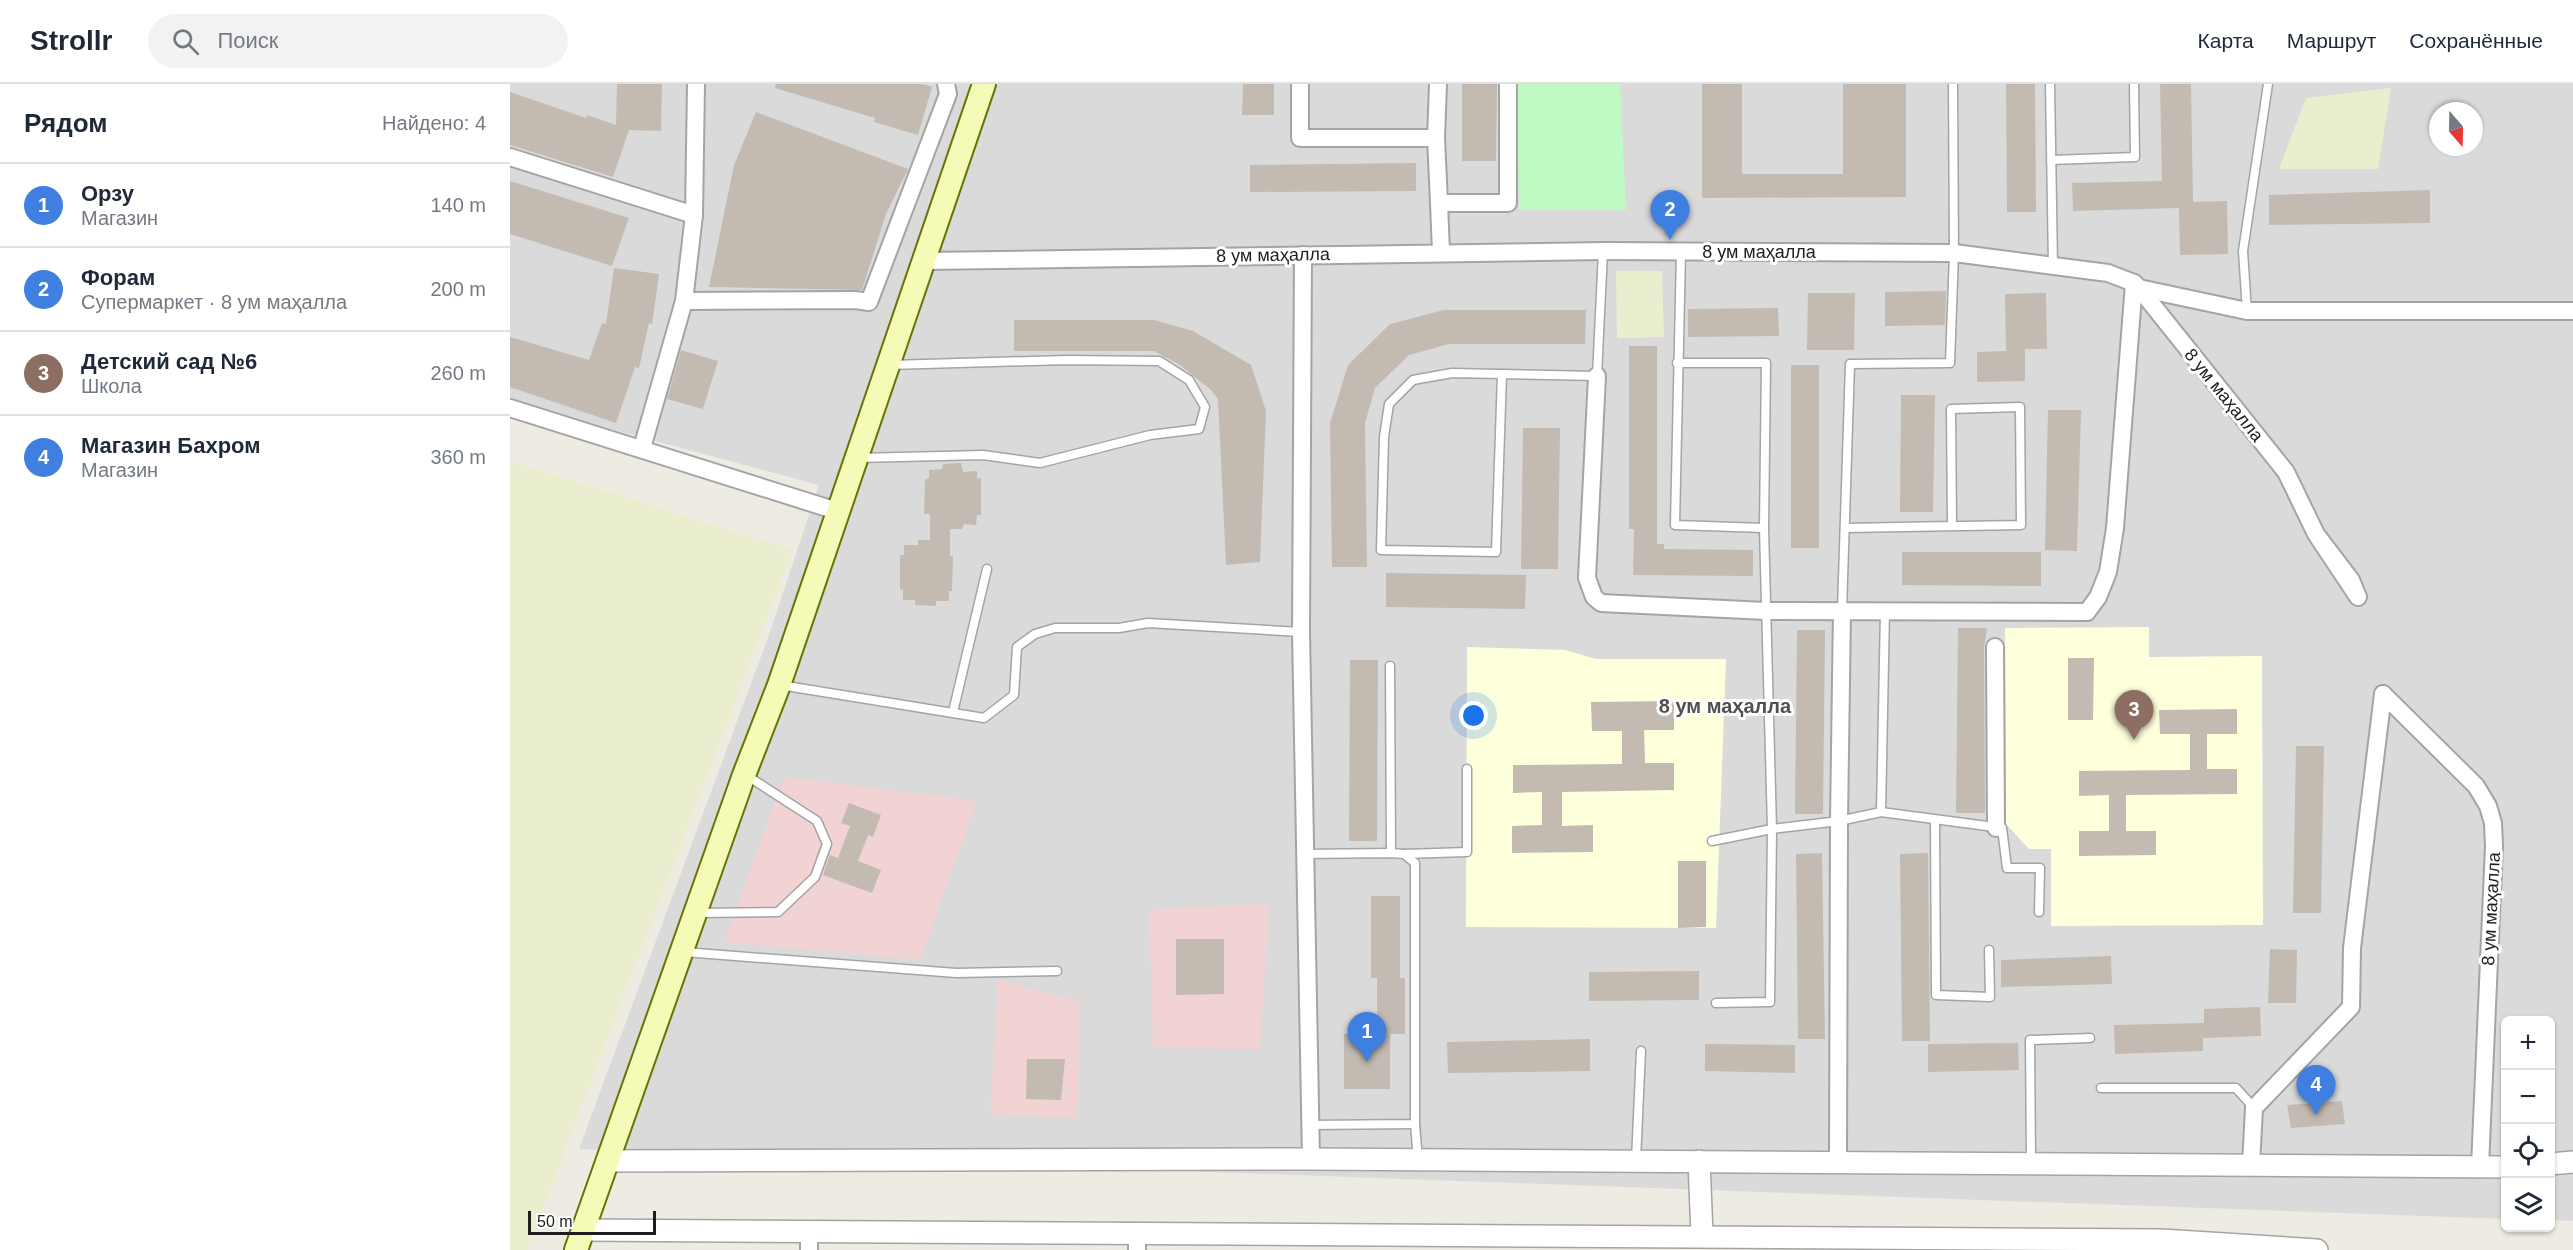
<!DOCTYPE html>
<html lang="ru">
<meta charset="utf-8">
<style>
body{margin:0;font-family:Helvetica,sans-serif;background:#f2f2f3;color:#1f2937}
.controls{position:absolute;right:18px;bottom:18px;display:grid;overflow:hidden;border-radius:9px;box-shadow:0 2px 4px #0004}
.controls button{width:54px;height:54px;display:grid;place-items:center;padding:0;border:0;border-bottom:2px solid #e0e1e3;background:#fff;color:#1f2937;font:30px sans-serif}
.compass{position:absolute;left:1919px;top:18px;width:54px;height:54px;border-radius:50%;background:#fff;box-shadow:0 2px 4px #0004;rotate:160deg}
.scale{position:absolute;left:18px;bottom:15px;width:128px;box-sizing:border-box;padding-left:6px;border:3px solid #1d1d1d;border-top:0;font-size:16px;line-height:21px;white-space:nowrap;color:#1d1d1d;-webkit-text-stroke:4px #fff;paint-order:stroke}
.you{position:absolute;left:964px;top:632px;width:21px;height:21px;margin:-15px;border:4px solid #fff;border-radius:50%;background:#1a73e8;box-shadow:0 0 0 9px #1a73e833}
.badge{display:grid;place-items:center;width:39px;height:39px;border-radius:50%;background:#ca0500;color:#fff;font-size:20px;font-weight:700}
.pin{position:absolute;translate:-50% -50px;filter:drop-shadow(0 2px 3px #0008)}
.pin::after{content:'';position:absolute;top:32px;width:21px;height:18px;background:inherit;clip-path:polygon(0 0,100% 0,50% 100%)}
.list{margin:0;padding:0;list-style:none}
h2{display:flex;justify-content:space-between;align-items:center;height:78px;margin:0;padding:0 24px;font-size:26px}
h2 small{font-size:20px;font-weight:400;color:#747a83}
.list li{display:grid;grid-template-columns:39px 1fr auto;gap:18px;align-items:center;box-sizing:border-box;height:84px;padding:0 24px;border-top:2px solid #e0e1e3}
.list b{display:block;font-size:22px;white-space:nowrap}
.list p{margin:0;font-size:20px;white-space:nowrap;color:#747a83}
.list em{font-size:20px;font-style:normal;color:#747a83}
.icon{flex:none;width:33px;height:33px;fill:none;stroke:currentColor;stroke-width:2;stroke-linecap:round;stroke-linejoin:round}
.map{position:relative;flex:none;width:2063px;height:1166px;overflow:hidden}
header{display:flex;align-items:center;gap:36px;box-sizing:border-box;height:84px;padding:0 30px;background:#fff;border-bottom:2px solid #e0e1e3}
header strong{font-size:28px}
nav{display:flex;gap:33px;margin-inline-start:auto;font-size:21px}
.search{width:420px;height:54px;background:#f2f2f3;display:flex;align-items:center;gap:15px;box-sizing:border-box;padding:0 21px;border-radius:33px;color:#747a83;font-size:22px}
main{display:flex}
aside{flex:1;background:#fff}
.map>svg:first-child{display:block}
.residential{fill:#dbdada;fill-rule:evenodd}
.commercial{fill:#f0d3d2}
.education{fill:#feffdb}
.farmland{fill:#ebeece}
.park{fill:#bffac5}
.building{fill:#c3bab2}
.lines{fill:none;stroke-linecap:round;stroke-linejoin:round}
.service-casing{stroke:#a4a4a4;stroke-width:11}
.minor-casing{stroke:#a4a4a4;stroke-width:20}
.tertiary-casing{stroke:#a4a4a4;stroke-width:24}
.secondary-casing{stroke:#667404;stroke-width:26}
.service{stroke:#fff;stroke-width:8}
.minor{stroke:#fff;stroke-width:16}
.tertiary{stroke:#fff;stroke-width:21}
.secondary{stroke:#f5fab6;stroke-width:22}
.labels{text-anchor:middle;stroke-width:6;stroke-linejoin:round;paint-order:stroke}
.street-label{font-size:18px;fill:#1d1d1d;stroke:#fff}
.neighbourhood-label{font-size:20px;font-weight:bold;fill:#505050;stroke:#fff}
</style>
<header>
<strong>Strollr</strong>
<div class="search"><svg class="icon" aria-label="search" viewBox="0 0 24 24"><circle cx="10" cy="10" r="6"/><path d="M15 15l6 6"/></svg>Поиск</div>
<nav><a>Карта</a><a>Маршрут</a><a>Сохранённые</a></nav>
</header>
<main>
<aside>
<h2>Рядом<small>Найдено: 4</small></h2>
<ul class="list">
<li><span class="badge" style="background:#3f7fe0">1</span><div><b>Орзу</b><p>Магазин</p></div><em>140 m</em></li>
<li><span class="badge" style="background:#3f7fe0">2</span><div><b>Форам</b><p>Супермаркет · 8 ум маҳалла</p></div><em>200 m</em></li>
<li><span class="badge" style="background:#8d6e63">3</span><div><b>Детский сад №6</b><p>Школа</p></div><em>260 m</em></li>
<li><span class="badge" style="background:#3f7fe0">4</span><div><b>Магазин Бахром</b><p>Магазин</p></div><em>360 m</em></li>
</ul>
</aside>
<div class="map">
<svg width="2063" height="1166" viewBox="0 0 2063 1166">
<rect width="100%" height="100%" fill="#eeebe3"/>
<path class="residential" d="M0,0h2063v1137l-22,-1 -1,-200h-44l-1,199 -1926,-70 190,-514 50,-150 -309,-83zM1928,27h36v36h-36z"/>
<g class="commercial">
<polygon points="274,693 467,717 410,876 214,858"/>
<polygon points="759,819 750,965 643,964 639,826"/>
<polygon points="488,896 569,917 568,1034 480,1030"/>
</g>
<g class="education">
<polygon points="1639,543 1639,573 1752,572 1753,841 1541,842 1541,765 1519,765 1496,740 1495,544"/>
<polygon points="957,563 1055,566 1086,575 1216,575 1206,844 956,843"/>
</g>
<g class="farmland">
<polygon points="1881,4 1868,85 1769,85 1796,14"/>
<polygon points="1106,187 1152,187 1154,253 1107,254"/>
<polygon points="0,377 283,466 17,1166 0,1166"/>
</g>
<polygon class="park" points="1007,0 1110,0 1116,126 1009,126"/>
<g class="building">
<polygon points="107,0 152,0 151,47 119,46 103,93 0,61 0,8 76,34 77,31 106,41"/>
<polygon points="266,0 413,0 422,3 408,51 364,38 365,34 265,4"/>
<polygon points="733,0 764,0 764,31 732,31"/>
<polygon points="952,0 987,0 986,77 952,77"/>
<polygon points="1192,0 1232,0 1232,90 1333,90 1333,0 1396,0 1396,113 1192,114"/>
<polygon points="1496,0 1525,0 1526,128 1497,128"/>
<polygon points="1650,0 1681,0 1683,118 1717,117 1718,170 1670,171 1669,124 1563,127 1562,99 1652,97"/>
<polygon points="246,28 398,85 376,130 352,206 199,203 224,81"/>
<polygon points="906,79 906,107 740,108 740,81"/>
<polygon points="0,97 119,134 102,182 0,150"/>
<polygon points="1920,106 1920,139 1759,141 1759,111"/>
<polygon points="104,184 149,190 142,240 139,239 129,284 125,283 106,339 0,303 0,253 79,276 92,239 96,240"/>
<polygon points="1436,207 1435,241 1375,242 1375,208"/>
<polygon points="1298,209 1345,209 1344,266 1297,266"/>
<polygon points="1536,209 1537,265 1515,265 1515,297 1467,298 1467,268 1496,267 1495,210"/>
<polygon points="1268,224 1269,252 1178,253 1178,225"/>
<polygon points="934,226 1076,226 1075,260 939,260 899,271 865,304 855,339 857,483 822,483 820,339 838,281 880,240"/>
<polygon points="504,236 644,236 683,247 741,281 756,327 750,478 716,481 708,315 701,306 670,281 644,267 504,267"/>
<polygon points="1119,262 1147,262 1147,460 1154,460 1154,465 1243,466 1243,492 1123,491 1124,445 1119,445"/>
<polygon points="171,266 208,277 193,325 157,315"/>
<rect x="1281" y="281" width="28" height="183"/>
<polygon points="1391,311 1425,311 1423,428 1390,428"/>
<polygon points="1538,326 1571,326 1567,467 1535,466"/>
<polygon points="1013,344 1050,344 1048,485 1011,485"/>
<polygon points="451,379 453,388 467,387 467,395 471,394 471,431 467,431 466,441 454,440 452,445 440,445 440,472 443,472 442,507 439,507 439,517 426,517 426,522 405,521 405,516 393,516 393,506 390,505 390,471 394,471 394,461 408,461 408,456 420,456 420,430 414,430 415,396 419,394 419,386 432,385 433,380"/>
<polygon points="1392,468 1531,468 1531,502 1392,501"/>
<polygon points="876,489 1016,491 1015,525 876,523"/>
<polygon points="1448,544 1477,544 1474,563 1475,729 1446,729"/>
<polygon points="1287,546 1315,546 1313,730 1285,730"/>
<polygon points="1558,574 1584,574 1583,636 1558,636"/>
<polygon points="840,576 868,576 867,757 839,757"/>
<polygon points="1164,617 1164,646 1134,646 1135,679 1164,679 1164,706 1052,708 1052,742 1083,741 1083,768 1002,769 1002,742 1032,741 1032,708 1003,709 1003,681 1112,680 1112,647 1082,647 1081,618"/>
<polygon points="1727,625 1727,650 1697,650 1697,685 1727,685 1727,710 1616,711 1616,747 1646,747 1646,771 1569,772 1569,747 1599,747 1599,711 1569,712 1569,687 1680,686 1680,650 1650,650 1649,626"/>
<polygon points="1786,662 1814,662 1811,829 1783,829"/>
<polygon points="339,719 371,731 363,753 358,751 348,777 371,786 362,809 313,791 320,771 328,774 340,742 331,739"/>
<polygon points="1312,769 1315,955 1288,955 1286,770"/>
<polygon points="1418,769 1420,957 1392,957 1390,770"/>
<polygon points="1168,777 1196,777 1196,843 1168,844"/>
<polygon points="861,812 890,812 890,894 895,894 895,950 867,950 867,894 861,894"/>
<polygon points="666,855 714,855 714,910 666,911"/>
<polygon points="1760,865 1787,866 1786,919 1758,919"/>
<polygon points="1601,872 1602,900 1491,903 1491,876"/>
<polygon points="1189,887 1189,916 1079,917 1079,888"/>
<polygon points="1750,923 1751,952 1693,954 1693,967 1605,970 1604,941 1694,939 1694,925"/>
<rect x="834" y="950" width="46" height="55"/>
<polygon points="1080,955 1080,987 938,989 937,958"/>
<polygon points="1508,959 1509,986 1418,988 1418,960"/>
<polygon points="1195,960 1285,961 1285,989 1195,987"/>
<polygon points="517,975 555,975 551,1016 516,1015"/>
<polygon points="1832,1017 1835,1040 1781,1044 1777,1021"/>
</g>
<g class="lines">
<defs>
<g id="service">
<polyline points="1540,0 1543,182"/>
<polyline points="1541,76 1625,73 1624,0"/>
<polyline points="1737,227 1733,167 1758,0"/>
<polyline points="1167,279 1256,279 1254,444 1165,441 1171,167"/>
<polyline points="992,290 986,468 871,466 874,353 879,320 903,296 942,289 1087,292 1093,167"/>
<polygon points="1510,323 1511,441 1335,444 1442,442 1441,325"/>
<polyline points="348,374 473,371 530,379 640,351 689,345 695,323 679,296 649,277 556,276 380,281"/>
<polyline points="1254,444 1262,745 1329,737 1371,728 1492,744 1497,784 1530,784 1529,828"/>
<polyline points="1332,526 1340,280 1440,279 1444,169 1443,0"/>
<polyline points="880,582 881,769"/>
<polyline points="270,601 474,634 504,611 507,563 525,550 545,544 609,544 638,539 791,548"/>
<polyline points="443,628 477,485"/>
<polyline points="1371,728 1375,527"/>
<polyline points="1425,736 1426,911 1480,913 1479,866"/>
<polyline points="1202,757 1262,745 1260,918 1206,919"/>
<polyline points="794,770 881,769 894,770 905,779 905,1040 800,1041"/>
<polyline points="894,770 957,768 957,685"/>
<polyline points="186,829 268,828 305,793 317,760 307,737 236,691"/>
<polyline points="174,868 446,889 547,887"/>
<polyline points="1591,1004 1726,1004 1744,1024"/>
<polyline points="905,1040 908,1076"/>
<polyline points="1126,1076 1131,967"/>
<polyline points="1521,1079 1520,956 1580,954"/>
</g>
<g id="minor">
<polyline points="790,0 790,54 926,54 928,0"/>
<polyline points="926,54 929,119"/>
<polyline points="0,73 184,131"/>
<polyline points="931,168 929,119 998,119 998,0"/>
<polyline points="793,171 791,548 801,1075"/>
<polyline points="415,177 1093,167 1444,169 1598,189 1624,199 1629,204 1776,388 1806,450 1841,496 1848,513 1806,450"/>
<polyline points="1629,204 1737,227 2063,227"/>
<polyline points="174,217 345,216 359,218 438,10 436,0"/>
<polyline points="1087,292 1077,494 1084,513 1091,519 1256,527 1577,528 1588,513 1598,488 1605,444 1624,199"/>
<polyline points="0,324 327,427"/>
<polyline points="132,364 174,217 184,131 186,0"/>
<polyline points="1485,563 1486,744"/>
<polyline points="1873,610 1966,702 1978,722 1983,739 1984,762 1970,1083"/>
<polyline points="1328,1077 1329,737 1332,526"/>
<polyline points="1741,1081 1744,1024 1841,923 1842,864 1873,610"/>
<polyline points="299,1146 299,1166"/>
<polyline points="627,1166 627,1148"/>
</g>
<g id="tertiary">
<polyline points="97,1077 801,1075 1996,1083"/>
<polyline points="1189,1077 1192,1151"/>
<polyline points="2040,1080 2063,1078"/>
<polyline points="74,1146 1652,1156 1807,1166"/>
</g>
<polyline id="secondary" points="66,1166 234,691 269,601 474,0"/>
</defs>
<use href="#service" class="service-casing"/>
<use href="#minor" class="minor-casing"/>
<use href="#tertiary" class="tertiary-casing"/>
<use href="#secondary" class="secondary-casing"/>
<use href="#service" class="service"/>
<use href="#minor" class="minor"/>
<use href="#tertiary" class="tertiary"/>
<use href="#secondary" class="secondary"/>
</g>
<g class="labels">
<g class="street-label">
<text x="1249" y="174">8 ум маҳалла</text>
<text transform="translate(763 171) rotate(-1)" y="6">8 ум маҳалла</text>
<text transform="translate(1714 311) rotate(51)" y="6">8 ум маҳалла</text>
<text transform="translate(1981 825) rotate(-87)" y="6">8 ум маҳалла</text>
</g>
<g class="neighbourhood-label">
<text x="1215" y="629">8 ум маҳалла</text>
</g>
</g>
</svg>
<div class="controls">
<button>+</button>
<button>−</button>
<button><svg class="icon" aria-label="locate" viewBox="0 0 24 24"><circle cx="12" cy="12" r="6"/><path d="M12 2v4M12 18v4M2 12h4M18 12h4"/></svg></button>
<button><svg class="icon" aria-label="layers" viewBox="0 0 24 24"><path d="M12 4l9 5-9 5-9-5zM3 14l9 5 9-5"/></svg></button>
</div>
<svg class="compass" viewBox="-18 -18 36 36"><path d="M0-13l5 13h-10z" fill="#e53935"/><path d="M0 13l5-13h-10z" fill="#747a83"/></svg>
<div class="scale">50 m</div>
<div class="you"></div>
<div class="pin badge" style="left:857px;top:978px;background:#3f7fe0">1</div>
<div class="pin badge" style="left:1160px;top:156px;background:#3f7fe0">2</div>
<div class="pin badge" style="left:1624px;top:656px;background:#8d6e63">3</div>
<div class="pin badge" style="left:1806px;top:1031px;background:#3f7fe0">4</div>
</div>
</main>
